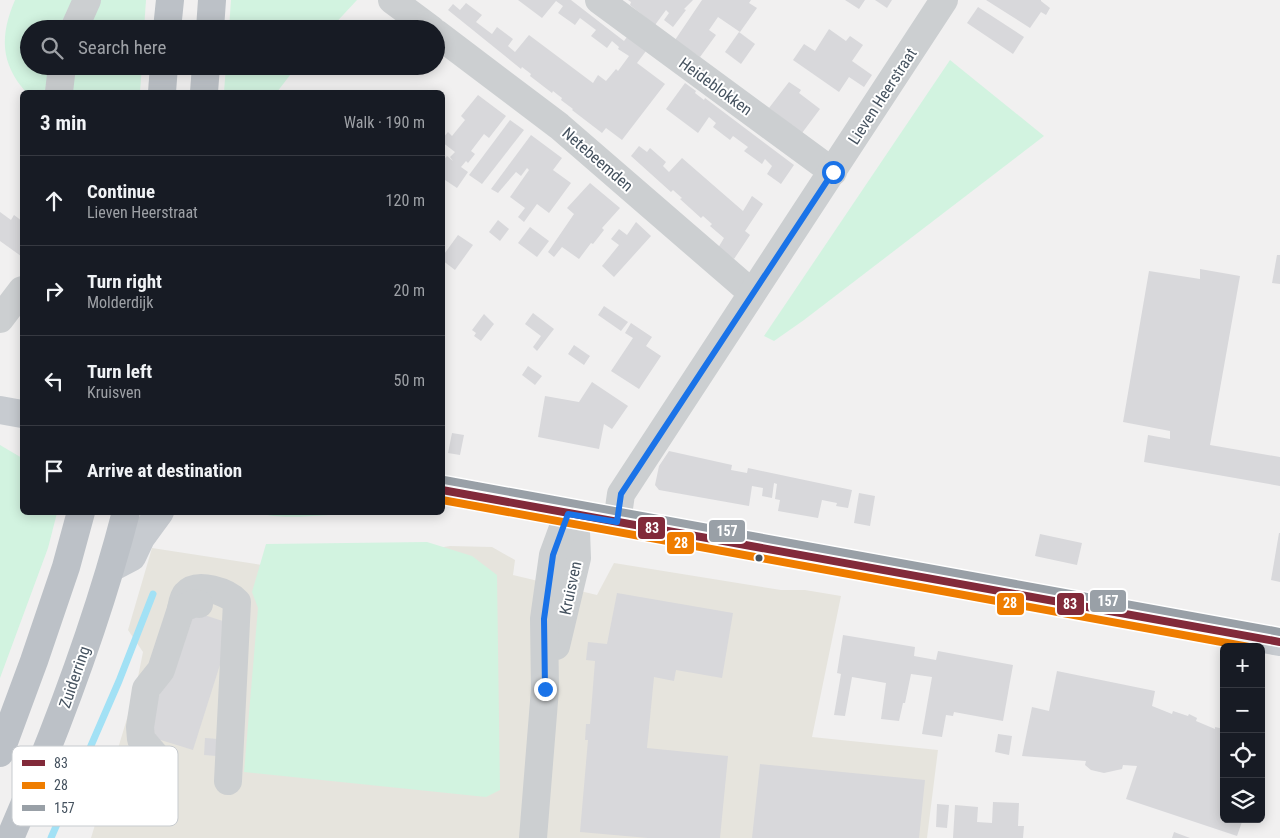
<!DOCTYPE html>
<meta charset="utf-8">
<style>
body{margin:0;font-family:"Roboto Condensed",sans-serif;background:#242831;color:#f1f3f6}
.controls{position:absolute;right:15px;bottom:15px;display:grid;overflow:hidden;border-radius:8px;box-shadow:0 2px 12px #0003}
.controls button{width:45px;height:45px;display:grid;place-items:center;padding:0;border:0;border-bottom:1px solid #363941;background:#171b24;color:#f1f3f6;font:25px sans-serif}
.stop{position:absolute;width:15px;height:15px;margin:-11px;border:4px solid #1a73e8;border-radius:50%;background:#fff}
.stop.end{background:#1a73e8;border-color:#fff;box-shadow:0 1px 5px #0008}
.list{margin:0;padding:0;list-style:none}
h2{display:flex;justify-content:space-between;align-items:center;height:65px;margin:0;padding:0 20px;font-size:21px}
h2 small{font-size:16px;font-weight:400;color:#9ea1a6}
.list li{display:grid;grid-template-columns:32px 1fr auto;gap:15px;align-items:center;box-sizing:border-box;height:90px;padding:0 20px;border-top:1px solid #363941}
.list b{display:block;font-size:19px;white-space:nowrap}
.list p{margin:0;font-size:16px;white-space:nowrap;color:#9ea1a6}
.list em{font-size:16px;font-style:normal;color:#9ea1a6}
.icon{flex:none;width:28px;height:28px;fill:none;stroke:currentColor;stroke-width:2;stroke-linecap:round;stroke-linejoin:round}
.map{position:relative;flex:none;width:1280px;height:838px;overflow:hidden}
.search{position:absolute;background:#171b24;box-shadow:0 2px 12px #0003;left:20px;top:20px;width:425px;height:55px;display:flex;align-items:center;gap:12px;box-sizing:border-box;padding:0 18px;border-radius:28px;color:#9ea1a6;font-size:19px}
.panel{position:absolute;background:#171b24;box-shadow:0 2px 12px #0003;left:20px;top:90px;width:425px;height:425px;border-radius:8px}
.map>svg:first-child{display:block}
.commercial{fill:#e6e4dd}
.green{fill:#d2f3e0}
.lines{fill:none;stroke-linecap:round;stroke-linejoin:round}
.stream{stroke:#a2e1f5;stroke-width:7}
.building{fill:#d8d8db}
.minor{stroke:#cccfd1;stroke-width:28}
.major{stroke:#c7cbd0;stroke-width:28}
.highway{stroke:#bcc1c7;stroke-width:28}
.bus-1-casing{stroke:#fff;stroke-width:11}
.bus-2-casing{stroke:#fff;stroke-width:11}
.bus-3-casing{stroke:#fff;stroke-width:11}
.bus-1{stroke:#822a3a;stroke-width:8}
.bus-2{stroke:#ef7d00;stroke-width:8}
.bus-3{stroke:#99a0a7;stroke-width:8}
.route{stroke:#1a73e8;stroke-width:6}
.bus-dot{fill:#45525f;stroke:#fff;stroke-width:2}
.labels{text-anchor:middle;stroke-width:4;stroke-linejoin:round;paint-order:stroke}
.street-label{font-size:16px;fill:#45525f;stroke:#fff}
.key{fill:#fff;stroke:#c7cbcf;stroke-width:1}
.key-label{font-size:14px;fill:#45525f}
.line-badge{stroke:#fff;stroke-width:2}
.badge-label{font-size:14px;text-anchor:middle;font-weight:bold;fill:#fff}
</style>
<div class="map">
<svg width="1280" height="838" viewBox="0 0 1280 838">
<rect width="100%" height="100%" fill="#f1f0f0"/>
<polygon class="commercial" points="450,546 492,547 515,560 513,575 597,595 614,563 781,590 805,590 841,596 812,737 938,750 927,838 91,838 135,692 143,652 128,630 152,548 262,565 386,556"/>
<g class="green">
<path d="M15,0h63l-13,29h-36v37h25l-3,26h-25c-26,-29 -26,-57 -11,-92z"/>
<polygon points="97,0 146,0 144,29 83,29"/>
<polygon points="231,0 357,0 330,29 229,29"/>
<polygon points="950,60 1044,136 804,320 774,341 764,336"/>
<polygon points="72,66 142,66 140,92 76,92 67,90"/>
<polygon points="226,66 297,66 277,92 224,92"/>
<polygon points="0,445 22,458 22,512 57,513 48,548 0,678"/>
<path d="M260,513v-1l95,1c-23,1 -75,8 -95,0z"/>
<polygon points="427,542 472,556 497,575 500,790 486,797 244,772 258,608 252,592 266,544"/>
</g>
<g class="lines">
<polyline class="stream" points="51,838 119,681 153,594"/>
</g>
<g class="building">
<polygon points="518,0 571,0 624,41 627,37 646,51 637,63 665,84 622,140 606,128 602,133 572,110 573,109 561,100 562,98 558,95 553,91 552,93 530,76 531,74 522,67 521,69 448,10 453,4 460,10 466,3 482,15 476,22 492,34 497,27 513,39 508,46 515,52 529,35 593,83 598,75 606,81 616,69 618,71 629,56 618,49 619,47 612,41 607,48 591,36 596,30 580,18 575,25 558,13 563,6 556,1 542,18"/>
<polygon points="628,0 693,0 684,9 686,10 673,27 664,20 669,13 666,10 655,25 630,5 631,2"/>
<polygon points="702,0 751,0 749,3 757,8 740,32 718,17 709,30 716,35 700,57 675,40"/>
<polygon points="845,0 865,0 859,9"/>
<polygon points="875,0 892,0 887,8"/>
<polygon points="986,0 1041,0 1041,1 1050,8 1046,15 1041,12 1030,28"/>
<polygon points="978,7 1024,37 1013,54 967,23"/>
<polygon points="829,29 846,41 850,36 863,45 852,61 872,75 864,87 849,77 839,92 793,60 804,44 815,51"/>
<polygon points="739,32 755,44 741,64 725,52"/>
<polygon points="789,82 801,90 799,93 820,109 802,133 769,108"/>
<polygon points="685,83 696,91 695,93 704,100 705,98 794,165 781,184 767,174 772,166 765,159 762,164 744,151 748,147 733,136 730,140 713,127 716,123 709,117 698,133 666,109"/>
<polygon points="478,95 506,116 489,138 484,134 471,151 475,154 468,163 466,161 461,167 468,172 457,188 442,178 442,161 447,156 453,161 450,157 455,152 442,142 442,139 448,132 452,136 465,120 461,116"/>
<polygon points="510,120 524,130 482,184 469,175"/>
<polygon points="531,135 562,158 553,170 571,183 549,213 537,204 524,222 518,217 525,208 510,197 529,170 527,168 521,176 516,172 498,193 491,189"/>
<polygon points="639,146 647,152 650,148 666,162 663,166 669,172 682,158 743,211 752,196 763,204 745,231 750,235 734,259 718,248 724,238 710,226 712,224 703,216 701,218 680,199 682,198 673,190 671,192 631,156"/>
<polygon points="590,183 620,208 602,228 604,230 593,244 591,243 579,259 562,247 554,257 548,252 574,214 567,208"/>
<polygon points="0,212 11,220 14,215 22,221 22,254 21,256 0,241"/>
<polygon points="498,220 509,229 500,241 489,232"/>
<polygon points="636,222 651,236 614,277 602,266 619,245 611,239 619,229 627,235"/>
<polygon points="530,227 549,241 537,257 518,243"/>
<polygon points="458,235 473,245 455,270 442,260 442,257"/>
<polygon points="1277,255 1280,255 1280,284 1272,283"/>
<polygon points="1200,269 1240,276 1210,445 1280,457 1280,486 1144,462 1148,435 1170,439 1170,431 1123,422 1149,271 1200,279"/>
<polygon points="604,306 628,322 621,331 598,315"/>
<polygon points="533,313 554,329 537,351 533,347 541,336 525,324"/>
<polygon points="484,314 494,324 481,341 474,336 476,333 472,330"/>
<polygon points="631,323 652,337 646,346 661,356 639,389 611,371 633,338 625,333"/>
<polygon points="574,345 590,356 584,365 568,354"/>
<polygon points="528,366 542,376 535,385 522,375"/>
<polygon points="592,382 628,406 612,429 604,424 599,449 538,437 545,396 579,402"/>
<polygon points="452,433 464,435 460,455 448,453"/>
<polygon points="669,451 732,465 731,470 747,473 748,468 852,490 848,508 836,506 837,503 822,500 818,518 778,511 780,500 775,499 777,484 774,483 772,498 762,496 763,488 752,486 749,506 659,490 655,485 659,466"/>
<polygon points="859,493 875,496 870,526 854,523"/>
<polygon points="1279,533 1280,533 1280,582 1271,580"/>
<polygon points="1040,534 1082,543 1077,565 1035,556"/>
<polygon points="617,593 733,613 722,678 676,670 674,681 654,677 647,748 728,756 720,838 648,838 580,832 588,740 585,740 586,724 590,724 595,661 586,660 588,642 607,644"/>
<polygon points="195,612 229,623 231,630 193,750 151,737 147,731 162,687"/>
<polygon points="843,635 915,647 914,656 936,660 938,651 1013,665 1003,721 954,712 953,716 946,715 942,737 922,734 932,677 911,674 905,703 903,703 899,721 881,719 886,683 852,677 845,716 834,715 841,674 837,673"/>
<polygon points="1057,671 1155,691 1152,706 1172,714 1173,711 1188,716 1189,714 1197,718 1196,721 1215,729 1215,727 1224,729 1224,819 1243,819 1237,836 1126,799 1137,766 1123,765 1122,769 1104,773 1091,770 1085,765 1086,761 1022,756 1032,707 1049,711"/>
<polygon points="998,734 1012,736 1009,755 995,752"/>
<polygon points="205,738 218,739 217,756 204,755"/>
<polygon points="1261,751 1265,752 1262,763 1261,762"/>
<polygon points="760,764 925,780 919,838 752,838"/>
<polygon points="993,802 1019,803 1018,826 1024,826 1023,838 953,838 955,805 978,807 977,822 992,823"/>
<polygon points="937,804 949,805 947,828 936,827"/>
<polygon points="1174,832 1190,838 1172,838"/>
</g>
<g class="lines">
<g class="minor">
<polyline points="392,0 431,29"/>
<polyline points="599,0 833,172"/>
<polyline points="74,29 87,0"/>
<polyline points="436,33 559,126 752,293"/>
<polyline points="59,92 62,66"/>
<polyline points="0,319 22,290"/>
<polyline points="617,522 621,494 944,0"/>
<path d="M181,609c1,-5 2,-12 5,-15 11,-13 42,-2 51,8l-9,179"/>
<polyline points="556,646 577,558 576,531 568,514"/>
<polyline points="162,775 160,761 141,739 140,727 146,689 161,670 181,609 195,603 199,604"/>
<polyline points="533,838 545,689 544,619 553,555 568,514"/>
</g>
<g class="major">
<polyline points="0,410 22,414"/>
<path d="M442,490c77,16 155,27 232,42 202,38 404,75 606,110"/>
<polyline points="111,568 132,557 141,538 160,512"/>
</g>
<g class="highway">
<polyline points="167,29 170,0"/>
<polyline points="210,29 212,0"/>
<polyline points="162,92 164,66"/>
<polyline points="204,92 206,66"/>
<polyline points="0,753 34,661 66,567 81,512"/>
<path d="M10,838c46,-106 87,-214 116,-326"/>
</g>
<defs>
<polyline id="bus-1" points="442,490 1280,642"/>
<polyline id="bus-2" points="442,500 1249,647"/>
<polyline id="bus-3" points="444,480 1280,632"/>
</defs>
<use href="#bus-1" class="bus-1-casing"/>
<use href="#bus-2" class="bus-2-casing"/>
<use href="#bus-3" class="bus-3-casing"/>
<use href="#bus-1" class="bus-1"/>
<use href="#bus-2" class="bus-2"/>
<use href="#bus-3" class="bus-3"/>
</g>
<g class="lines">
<polyline class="route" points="545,689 544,619 553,555 568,514 617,522 621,494 833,172"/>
</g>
<circle class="bus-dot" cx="759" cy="558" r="4.5"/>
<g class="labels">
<g class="street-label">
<text transform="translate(716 86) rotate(36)" y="6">Heideblokken</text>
<text transform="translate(882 96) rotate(-57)" y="6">Lieven Heerstraat</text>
<text transform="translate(598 159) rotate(41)" y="6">Netebeemden</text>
<text transform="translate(570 588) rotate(-78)" y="6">Kruisven</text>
<text transform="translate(74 677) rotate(-71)" y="6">Zuiderring</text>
</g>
</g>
<rect x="12" y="746" width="166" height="80" rx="8" class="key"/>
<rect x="22" y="760" width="23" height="6" fill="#822a3a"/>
<rect x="22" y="782" width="23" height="7" fill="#ef7d00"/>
<rect x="22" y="805" width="23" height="6" fill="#99a0a7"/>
<g class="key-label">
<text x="54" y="768">83</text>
<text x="54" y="790">28</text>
<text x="54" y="813">157</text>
</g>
<g class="line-badge">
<rect x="637" y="516" width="29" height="24" rx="5" fill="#822a3a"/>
<rect x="708" y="519" width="38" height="24" rx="5" fill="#99a0a7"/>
<rect x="666" y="531" width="29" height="24" rx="5" fill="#ef7d00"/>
<rect x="1089" y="589" width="38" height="24" rx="5" fill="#99a0a7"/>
<rect x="996" y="592" width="29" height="24" rx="5" fill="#ef7d00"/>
<rect x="1056" y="592" width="29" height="24" rx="5" fill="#822a3a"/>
</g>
<g class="badge-label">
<text x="652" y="533">83</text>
<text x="727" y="536">157</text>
<text x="681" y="548">28</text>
<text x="1108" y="606">157</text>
<text x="1010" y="608">28</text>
<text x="1070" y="609">83</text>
</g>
</svg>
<div class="controls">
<button>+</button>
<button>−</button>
<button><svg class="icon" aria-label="locate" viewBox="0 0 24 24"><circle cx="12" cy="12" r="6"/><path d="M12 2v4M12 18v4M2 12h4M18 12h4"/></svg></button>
<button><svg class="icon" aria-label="layers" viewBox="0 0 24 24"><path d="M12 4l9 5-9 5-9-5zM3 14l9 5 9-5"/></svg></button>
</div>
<div class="stop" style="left:833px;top:172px"></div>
<div class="stop end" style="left:545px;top:689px"></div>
<div class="search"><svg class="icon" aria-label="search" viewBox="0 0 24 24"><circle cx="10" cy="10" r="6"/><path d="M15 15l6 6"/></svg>Search here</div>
<section class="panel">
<h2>3 min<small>Walk · 190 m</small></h2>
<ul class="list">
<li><svg class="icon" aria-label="ahead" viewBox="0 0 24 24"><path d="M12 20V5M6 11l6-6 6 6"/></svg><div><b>Continue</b><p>Lieven Heerstraat</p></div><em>120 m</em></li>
<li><svg class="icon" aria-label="right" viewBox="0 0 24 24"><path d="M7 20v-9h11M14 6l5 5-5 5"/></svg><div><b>Turn right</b><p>Molderdijk</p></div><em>20 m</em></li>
<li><svg class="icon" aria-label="left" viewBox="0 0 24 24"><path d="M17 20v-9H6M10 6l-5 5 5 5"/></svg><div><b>Turn left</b><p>Kruisven</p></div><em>50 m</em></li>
<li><svg class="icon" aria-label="arrive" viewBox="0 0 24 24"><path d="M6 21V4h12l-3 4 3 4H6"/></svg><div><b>Arrive at destination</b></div></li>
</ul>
</section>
</div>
